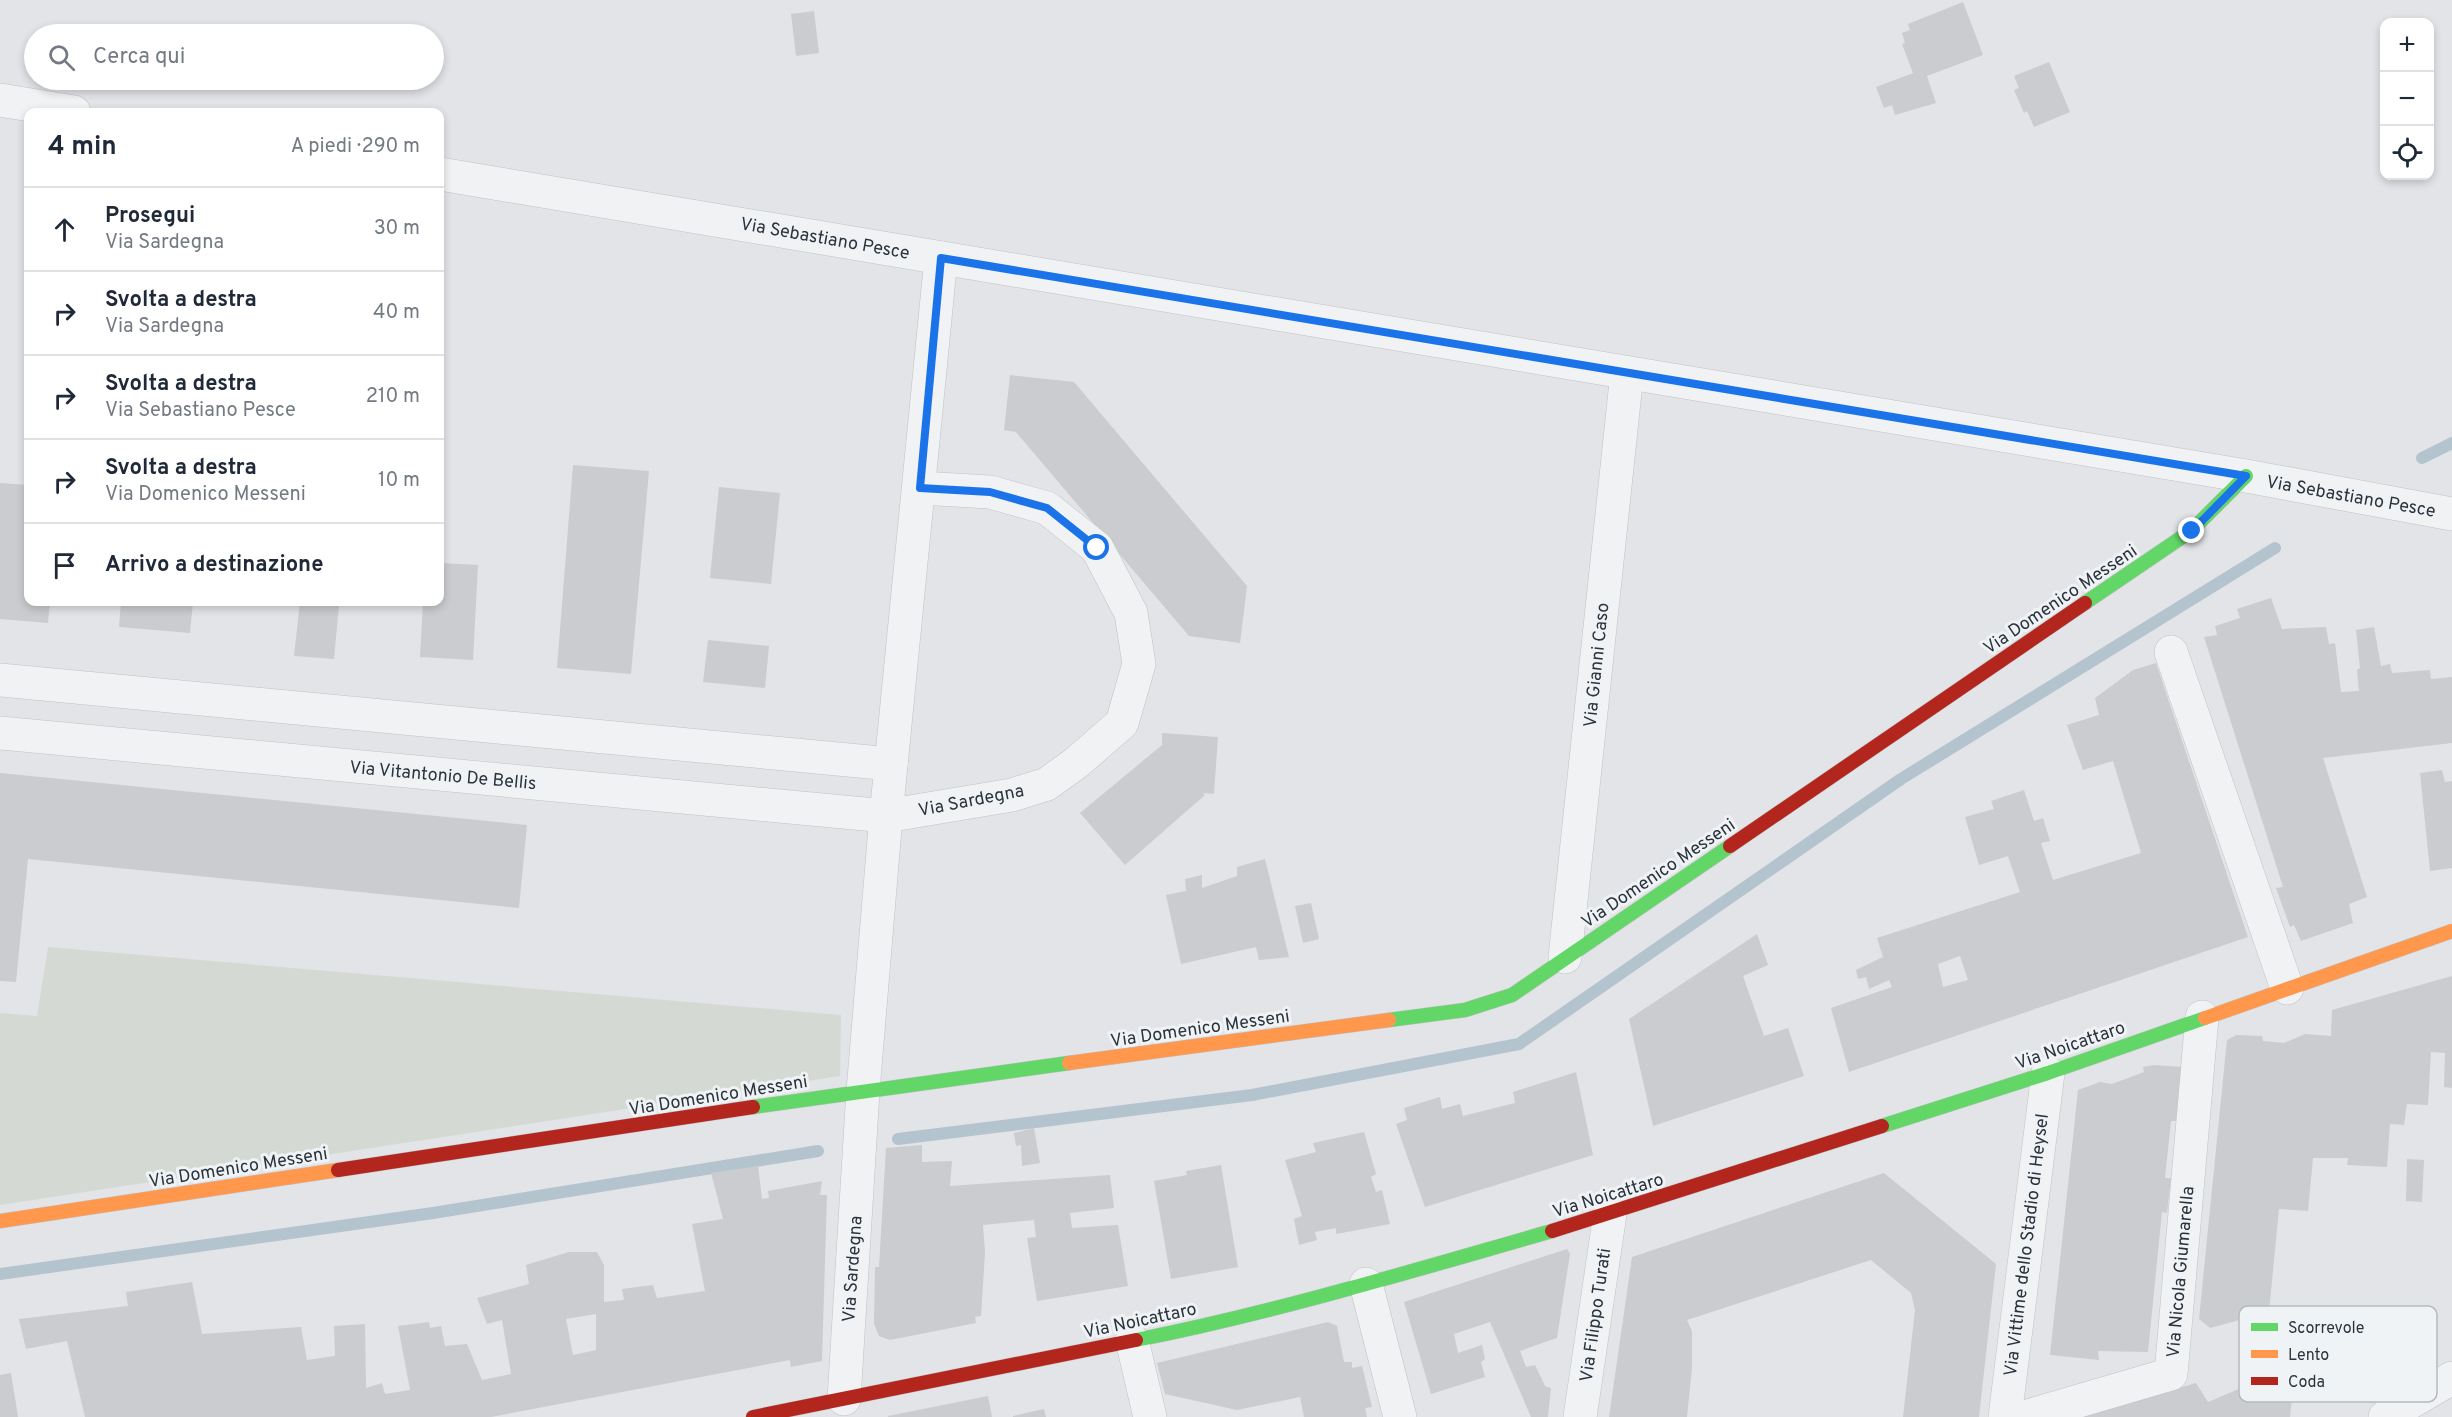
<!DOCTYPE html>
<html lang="it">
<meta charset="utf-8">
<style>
body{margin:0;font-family:Overpass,sans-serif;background:#f2f2f3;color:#1f2937}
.controls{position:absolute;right:18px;top:18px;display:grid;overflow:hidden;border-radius:12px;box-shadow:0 3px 9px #0003}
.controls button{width:54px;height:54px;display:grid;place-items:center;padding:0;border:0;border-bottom:2px solid #e0e1e3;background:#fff;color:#1f2937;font:30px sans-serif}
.stop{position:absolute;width:18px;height:18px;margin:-14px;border:4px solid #1a73e8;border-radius:50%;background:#fff}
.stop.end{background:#1a73e8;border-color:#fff;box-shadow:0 2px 6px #0008}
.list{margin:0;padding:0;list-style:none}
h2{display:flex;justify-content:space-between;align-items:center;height:78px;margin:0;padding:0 24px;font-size:26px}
h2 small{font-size:20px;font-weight:400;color:#747a83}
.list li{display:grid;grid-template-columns:39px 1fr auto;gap:18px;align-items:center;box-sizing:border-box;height:84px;padding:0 24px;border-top:2px solid #e0e1e3}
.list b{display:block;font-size:22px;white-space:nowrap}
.list p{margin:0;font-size:20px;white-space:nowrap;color:#747a83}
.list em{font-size:20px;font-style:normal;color:#747a83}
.icon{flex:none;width:33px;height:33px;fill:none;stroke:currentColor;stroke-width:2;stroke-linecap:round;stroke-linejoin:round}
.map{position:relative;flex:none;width:2452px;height:1417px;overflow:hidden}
.search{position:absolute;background:#fff;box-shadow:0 3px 9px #0003;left:24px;top:24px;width:420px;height:66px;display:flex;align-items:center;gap:15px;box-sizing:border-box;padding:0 21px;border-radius:33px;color:#747a83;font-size:22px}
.panel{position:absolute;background:#fff;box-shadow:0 3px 9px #0003;left:24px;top:108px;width:420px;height:498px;border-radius:12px}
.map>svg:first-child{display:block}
.green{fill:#d4dad3}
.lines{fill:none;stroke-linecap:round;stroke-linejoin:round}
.stream{stroke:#b3c4ce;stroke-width:12}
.building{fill:#cacccf;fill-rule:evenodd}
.street-casing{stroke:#c0c2c5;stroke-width:34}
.fast-casing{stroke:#c0c2c5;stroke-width:15}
.slow-casing{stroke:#c0c2c5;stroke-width:15}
.jam-casing{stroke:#c0c2c5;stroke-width:15}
.street{stroke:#f1f2f3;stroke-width:33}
.fast{stroke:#63d668;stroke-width:14}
.slow{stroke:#ff974d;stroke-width:14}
.jam{stroke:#b3261e;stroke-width:14}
.route{stroke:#1a73e8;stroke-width:8}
.labels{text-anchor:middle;stroke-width:6;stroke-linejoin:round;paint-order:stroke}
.street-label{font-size:18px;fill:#2b343d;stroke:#f0f3f5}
.key{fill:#f0f3f5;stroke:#b5babe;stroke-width:1.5}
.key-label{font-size:16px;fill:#2b343d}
</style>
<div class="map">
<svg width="2452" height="1417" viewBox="0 0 2452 1417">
<rect width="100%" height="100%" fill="#e2e4e7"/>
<polygon class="green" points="48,947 841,1015 840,1076 0,1205 0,1013 37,1016"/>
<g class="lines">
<g class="stream">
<polyline points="2422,458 2452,443"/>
<polyline points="898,1139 1252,1095 1519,1044 1901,779 2275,548"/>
<polyline points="0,1274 433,1213 818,1151"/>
</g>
</g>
<g class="building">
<polygon points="1963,2 1983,55 1927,76 1936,103 1895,115 1892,105 1884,108 1876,87 1913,73 1902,44 1905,43 1902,33 1910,30 1908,24"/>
<polygon points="814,11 819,53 796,56 791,14"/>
<polygon points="2049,62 2070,112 2034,127 2027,111 2024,113 2014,90 2019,88 2014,76"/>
<polygon points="1010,375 1074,382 1247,586 1240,643 1189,636 1016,432 1004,430"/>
<polygon points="573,465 649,471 631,674 557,668"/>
<polygon points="0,483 28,485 28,602 50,602 48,623 0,619"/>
<polygon points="719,487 780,493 771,584 710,578"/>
<polygon points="440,563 478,565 473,660 420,657 423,602 440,602"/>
<polygon points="2271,598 2282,629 2326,627 2329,644 2335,643 2341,692 2359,691 2357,670 2360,668 2356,630 2374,627 2381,666 2390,664 2392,673 2430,670 2431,679 2452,677 2452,743 2323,758 2367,897 2349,904 2353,923 2301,941 2294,925 2290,927 2276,888 2283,887 2204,637 2217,635 2215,626 2240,618 2237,609"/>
<polygon points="121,602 193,602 190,633 119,627"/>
<polygon points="300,602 348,602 347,606 339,605 334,659 294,656"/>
<polygon points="708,640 769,646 765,688 703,682"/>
<path d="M2156,663l92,274 -399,135 -18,-64 61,-21 -3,-7 -20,9 -3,-12 -8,2 -2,-9 27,-13 -6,-19 143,-46 -12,-36 -29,9 -14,-48 29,-8 -3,-8 33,-11 10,31 9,-3 7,23 -9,2 12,37 88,-27 -28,-92 -30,9 -16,-45 32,-10 -4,-17 38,-28zM1960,956l8,24 -25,7 -5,-23z"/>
<polygon points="1162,733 1218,737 1214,794 1203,793 1205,795 1125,865 1080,813 1162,745"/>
<polygon points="2442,770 2445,782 2452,781 2452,868 2430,871 2420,773"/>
<polygon points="0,773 527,825 519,908 28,859 16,982 0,981"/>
<polygon points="1265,859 1289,957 1259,960 1256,947 1181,964 1166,895 1186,891 1185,879 1202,875 1202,888 1237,876 1237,867"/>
<polygon points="1311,903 1319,939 1303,943 1295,906"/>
<polygon points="1757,934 1768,965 1743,976 1764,1036 1788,1028 1804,1076 1653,1126 1629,1019"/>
<polygon points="2452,976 2452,1088 2444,1087 2445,1053 2431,1052 2428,1105 2407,1104 2404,1125 2390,1124 2387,1167 2347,1165 2348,1158 2313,1158 2308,1211 2279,1209 2269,1312 2210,1328 2199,1319 2227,1040 2236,1035 2262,1036 2263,1041 2284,1043 2305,1034 2331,1036 2332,1010"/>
<polygon points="2154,1065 2182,1067 2176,1121 2171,1121 2165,1178 2171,1178 2167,1213 2162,1212 2148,1352 2098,1351 2099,1360 2050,1355 2078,1090 2100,1082 2112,1084 2144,1072 2143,1067"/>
<polygon points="1576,1072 1593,1155 1425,1207 1396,1124 1407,1120 1404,1108 1440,1097 1442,1109 1460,1104 1463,1116 1515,1103 1513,1092"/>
<polygon points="1034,1128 1040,1163 1022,1166 1021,1145 1016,1146 1014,1133"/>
<polygon points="1364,1132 1376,1174 1371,1177 1376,1192 1382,1190 1390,1224 1336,1234 1336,1228 1315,1232 1317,1240 1299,1245 1294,1219 1302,1216 1285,1160 1316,1152 1313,1143"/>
<polygon points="922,1145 922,1162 952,1161 950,1186 1110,1175 1114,1208 1070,1213 1072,1228 1118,1225 1128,1286 1037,1301 1027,1238 1036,1237 1034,1220 983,1225 985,1253 981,1316 975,1317 976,1323 890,1340 879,1336 874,1324 875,1267 879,1267 886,1148"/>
<polygon points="2407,1159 2424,1160 2422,1202 2406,1201"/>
<polygon points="1221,1165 1238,1267 1171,1279 1154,1181 1187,1175 1186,1171"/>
<path d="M758,1166l4,33 7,-1 -1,-7 54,-10 -2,14h7l-5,166 -31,6 -1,-7 -299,57h-406l-18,-76 -41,8 -7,-30 109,-13 -2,-14 66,-10 10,52 99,-7 6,33 28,-4 -1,-30 31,-2 1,64 16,-5 3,11 25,-4 -12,-64 31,-4 1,6 11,-2 4,20 22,-2 15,36 29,-6 -9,-54 -15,4 -10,-26 52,-14 -3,-19 43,-13h28l7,13v37l20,-2 -2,-11 31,-4 4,13 48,-7 -13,-67 31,-5 -12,-46zM596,1314v36l-23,5 -7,-36z"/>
<polygon points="1884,1173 1996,1264 1979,1417 1903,1417 1915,1310 1911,1293 1871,1260 1687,1320 1692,1331 1692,1368 1687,1417 1609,1417 1632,1257"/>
<polygon points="1567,1249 1570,1254 1557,1338 1520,1351 1526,1367 1535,1365 1545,1386 1551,1388 1548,1417 1531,1417 1490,1322 1454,1334 1458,1353 1482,1345 1485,1359 1481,1362 1485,1377 1431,1394 1404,1302"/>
<polygon points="1328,1322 1337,1326 1344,1362 1352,1362 1352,1368 1362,1366 1372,1407 1365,1408 1367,1417 1304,1417 1300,1397 1237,1410 1165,1394 1157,1363"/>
<polygon points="2295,1365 2290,1417 2081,1417 2196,1383 2208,1402"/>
<polygon points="11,1373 18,1417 0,1417 0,1375"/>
<polygon points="988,1396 992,1417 888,1417 888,1416"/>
<polygon points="1044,1409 1046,1417 1013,1417 1013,1416"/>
</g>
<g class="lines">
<defs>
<g id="street">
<polyline points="0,100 74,112"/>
<polyline points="440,174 2246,476 2452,514"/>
<polyline points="2171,652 2287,988"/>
<polyline points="0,680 891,764"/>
<polyline points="0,733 886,816 1012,795 1047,784 1076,763 1122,723 1139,664 1131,613 1097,548 1047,508 990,492 920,488"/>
<polyline points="1565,957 1627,373"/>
<polyline points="1366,1284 1400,1417"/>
<polyline points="1132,1340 1150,1417"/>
<polyline points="844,1399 863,1091 886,816 941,258"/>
<polyline points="1580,1417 1610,1214"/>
<polyline points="2005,1417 2048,1073"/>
<polyline points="2024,1417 2171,1374 2202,1017"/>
<polyline points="2385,1417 2452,1378"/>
</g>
<g id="fast">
<polyline points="2085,603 2191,531 2246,476"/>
<polyline points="1389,1020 1465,1010 1512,995 1730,846"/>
<polyline points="753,1107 1069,1063"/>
<polyline points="1882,1126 2048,1073 2205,1018"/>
<path d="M1136,1340c141,-28 279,-70 416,-109"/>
</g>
<g id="slow">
<polyline points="2205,1018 2452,931"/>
<polyline points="1069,1063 1389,1020"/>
<polyline points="0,1221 338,1170"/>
</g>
<g id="jam">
<polyline points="1730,846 2085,603"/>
<polyline points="338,1170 753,1107"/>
<polyline points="1552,1231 1882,1126"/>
<polyline points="753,1417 1136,1340"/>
</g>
</defs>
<use href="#street" class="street-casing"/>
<use href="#fast" class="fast-casing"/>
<use href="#slow" class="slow-casing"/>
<use href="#jam" class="jam-casing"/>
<use href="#street" class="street"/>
<use href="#fast" class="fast"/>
<use href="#slow" class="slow"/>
<use href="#jam" class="jam"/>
</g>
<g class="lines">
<polyline class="route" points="1097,548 1047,508 990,492 920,488 941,258 2246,476 2192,531"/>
</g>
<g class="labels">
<g class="street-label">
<text transform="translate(825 238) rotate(10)" y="6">Via Sebastiano Pesce</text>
<text transform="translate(2351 496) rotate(10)" y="6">Via Sebastiano Pesce</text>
<text transform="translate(2060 599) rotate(-34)" y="6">Via Domenico Messeni</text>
<text transform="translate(1596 665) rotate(-84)" y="6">Via Gianni Caso</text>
<text transform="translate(443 775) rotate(5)" y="6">Via Vitantonio De Bellis</text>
<text transform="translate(971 800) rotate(-11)" y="6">Via Sardegna</text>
<text transform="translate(1658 873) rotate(-34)" y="6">Via Domenico Messeni</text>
<text transform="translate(1200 1028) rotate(-8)" y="6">Via Domenico Messeni</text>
<text transform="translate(2070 1045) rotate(-19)" y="6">Via Noicattaro</text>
<text transform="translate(718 1095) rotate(-9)" y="6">Via Domenico Messeni</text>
<text transform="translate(238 1167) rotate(-9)" y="6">Via Domenico Messeni</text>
<text transform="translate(1608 1195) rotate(-17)" y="6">Via Noicattaro</text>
<text transform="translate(2026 1245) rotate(-83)" y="6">Via Vittime dello Stadio di Heysel</text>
<text transform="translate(852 1269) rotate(-86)" y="6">Via Sardegna</text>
<text transform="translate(2180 1272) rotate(-85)" y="6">Via Nicola Giumarella</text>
<text transform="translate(1595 1315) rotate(-82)" y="6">Via Filippo Turati</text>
<text transform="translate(1140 1320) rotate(-12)" y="6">Via Noicattaro</text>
</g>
</g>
<rect x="2239" y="1306" width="198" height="96" rx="9" class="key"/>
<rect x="2251" y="1323" width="27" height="8" fill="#63d668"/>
<rect x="2251" y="1350" width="27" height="8" fill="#ff974d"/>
<rect x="2251" y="1377" width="27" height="8" fill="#b3261e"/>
<g class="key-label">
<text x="2288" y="1333">Scorrevole</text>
<text x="2288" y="1360">Lento</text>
<text x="2288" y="1387">Coda</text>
</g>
</svg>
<div class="controls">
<button>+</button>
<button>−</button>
<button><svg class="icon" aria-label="locate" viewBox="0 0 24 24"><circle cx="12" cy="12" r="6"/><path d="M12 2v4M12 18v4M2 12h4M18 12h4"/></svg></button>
</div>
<div class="stop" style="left:1097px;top:548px"></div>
<div class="stop end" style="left:2192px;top:531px"></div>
<div class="search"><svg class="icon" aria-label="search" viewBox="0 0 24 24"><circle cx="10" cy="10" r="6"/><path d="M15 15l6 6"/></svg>Cerca qui</div>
<section class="panel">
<h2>4 min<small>A piedi · 290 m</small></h2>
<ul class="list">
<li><svg class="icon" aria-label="ahead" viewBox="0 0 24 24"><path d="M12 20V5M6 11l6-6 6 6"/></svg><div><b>Prosegui</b><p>Via Sardegna</p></div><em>30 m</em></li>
<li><svg class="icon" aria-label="right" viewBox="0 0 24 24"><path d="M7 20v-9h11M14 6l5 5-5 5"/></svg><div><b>Svolta a destra</b><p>Via Sardegna</p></div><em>40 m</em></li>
<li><svg class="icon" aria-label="right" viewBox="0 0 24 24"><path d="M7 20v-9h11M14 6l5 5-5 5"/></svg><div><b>Svolta a destra</b><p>Via Sebastiano Pesce</p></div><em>210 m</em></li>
<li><svg class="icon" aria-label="right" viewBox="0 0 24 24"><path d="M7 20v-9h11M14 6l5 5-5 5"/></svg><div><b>Svolta a destra</b><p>Via Domenico Messeni</p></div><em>10 m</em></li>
<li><svg class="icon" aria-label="arrive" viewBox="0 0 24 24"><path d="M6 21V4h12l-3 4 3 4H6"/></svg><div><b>Arrivo a destinazione</b></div></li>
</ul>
</section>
</div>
